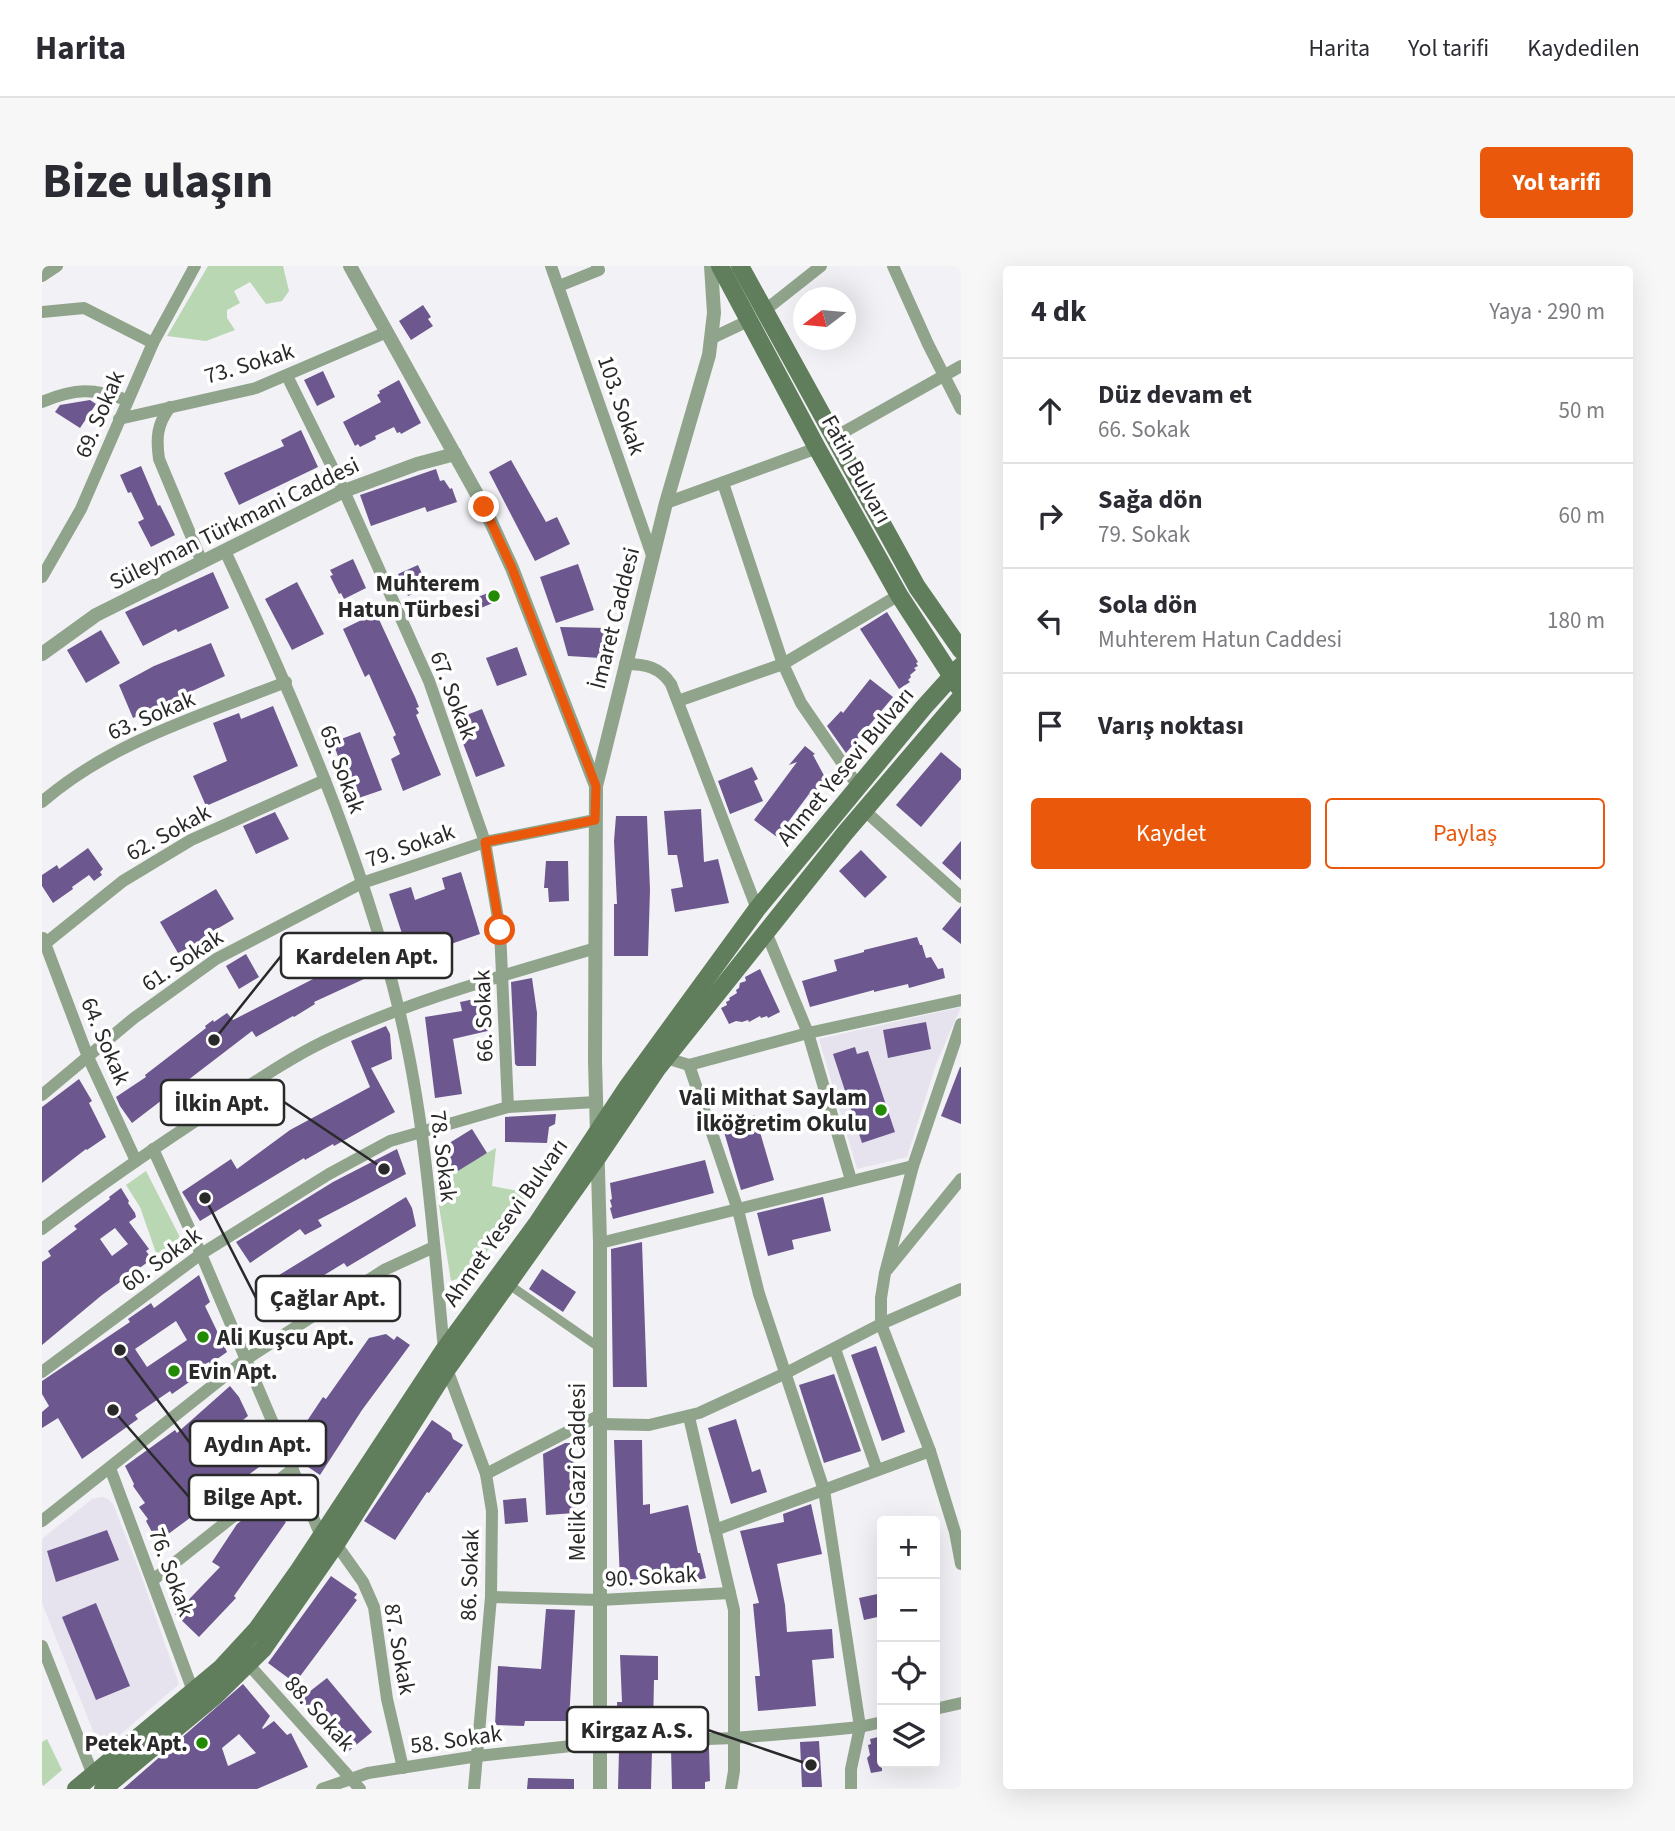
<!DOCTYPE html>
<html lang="tr">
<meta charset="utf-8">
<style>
body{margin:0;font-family:"Source Sans 3",sans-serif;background:#f7f7f7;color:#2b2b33}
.controls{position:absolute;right:21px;bottom:21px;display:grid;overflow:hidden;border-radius:7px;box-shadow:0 7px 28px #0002}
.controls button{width:63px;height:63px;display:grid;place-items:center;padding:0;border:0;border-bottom:2px solid #e1e1e2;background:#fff;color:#2b2b33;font:35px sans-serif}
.compass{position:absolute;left:751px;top:21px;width:63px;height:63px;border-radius:50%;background:#fff;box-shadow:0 7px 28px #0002;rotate:254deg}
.stop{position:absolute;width:21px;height:21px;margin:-16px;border:5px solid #ea580c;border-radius:50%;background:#fff}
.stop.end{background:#ea580c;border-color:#fff;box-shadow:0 2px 7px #0008}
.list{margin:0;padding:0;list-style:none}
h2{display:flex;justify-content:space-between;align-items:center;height:91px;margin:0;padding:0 28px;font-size:30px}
h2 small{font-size:23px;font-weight:400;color:#7c7c81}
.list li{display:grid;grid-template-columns:46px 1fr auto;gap:21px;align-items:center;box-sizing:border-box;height:105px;padding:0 28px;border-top:2px solid #e1e1e2}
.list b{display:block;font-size:26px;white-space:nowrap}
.list p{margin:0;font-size:23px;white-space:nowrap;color:#7c7c81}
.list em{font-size:23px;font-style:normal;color:#7c7c81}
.actions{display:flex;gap:14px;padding:21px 28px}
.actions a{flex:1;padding:16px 0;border:2px solid #ea580c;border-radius:7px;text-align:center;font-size:24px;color:#ea580c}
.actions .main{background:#ea580c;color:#fff}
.icon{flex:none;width:38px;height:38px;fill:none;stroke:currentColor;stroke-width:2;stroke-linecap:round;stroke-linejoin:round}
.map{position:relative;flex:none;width:919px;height:1523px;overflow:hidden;border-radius:7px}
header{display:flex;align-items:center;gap:42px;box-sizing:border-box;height:98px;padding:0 35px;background:#fff;border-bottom:2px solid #e1e1e2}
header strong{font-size:33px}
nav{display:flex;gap:38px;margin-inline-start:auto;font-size:24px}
.intro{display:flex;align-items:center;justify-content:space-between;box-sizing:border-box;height:168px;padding:0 42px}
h1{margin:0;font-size:49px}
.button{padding:18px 32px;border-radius:7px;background:#ea580c;color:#fff;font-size:24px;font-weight:700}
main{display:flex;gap:42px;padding:0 42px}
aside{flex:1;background:#fff;border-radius:7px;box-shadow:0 7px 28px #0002}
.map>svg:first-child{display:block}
.built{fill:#e6e3ee}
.green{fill:#b8d7b2}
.building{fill:#6c578f;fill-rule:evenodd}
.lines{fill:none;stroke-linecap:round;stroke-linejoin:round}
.pedestrian{stroke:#90a48c;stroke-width:9}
.minor{stroke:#90a48c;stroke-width:12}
.tertiary{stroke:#90a48c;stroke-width:14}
.secondary{stroke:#617e5c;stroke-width:18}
.route{stroke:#ea580c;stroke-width:9}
.poi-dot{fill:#238b03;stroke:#fff;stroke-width:2.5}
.labels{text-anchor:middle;stroke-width:7;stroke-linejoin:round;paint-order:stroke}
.street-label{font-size:23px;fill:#29292a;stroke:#fff}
.poi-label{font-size:23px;font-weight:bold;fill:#29292a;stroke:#fff;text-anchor:end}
.leader{fill:none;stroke:#29292a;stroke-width:2.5}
.callout-dot{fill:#29292a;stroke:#fff;stroke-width:2.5}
.callout{fill:#fff;stroke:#29292a;stroke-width:2.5}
.callout-label{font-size:24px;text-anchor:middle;font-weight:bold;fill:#29292a}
</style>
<header>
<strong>Harita</strong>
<nav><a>Harita</a><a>Yol tarifi</a><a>Kaydedilen</a></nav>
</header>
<div class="intro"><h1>Bize ulaşın</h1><a class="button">Yol tarifi</a></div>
<main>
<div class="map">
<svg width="919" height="1523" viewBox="0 0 919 1523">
<rect width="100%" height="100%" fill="#f2f1f5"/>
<g class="built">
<polygon points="919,741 894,798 865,891 815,903 777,773"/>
<polygon points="60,1231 66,1233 71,1238 99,1309 137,1418 59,1485 0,1337 0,1273 50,1233"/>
</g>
<g class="green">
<polygon points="166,0 241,0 247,25 240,35 224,38 208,16 192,25 198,37 185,44 185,52 193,64 164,75 125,70"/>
<polygon points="454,882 450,920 486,927 429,1008 409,1015 393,915"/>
<polygon points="104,905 145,985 120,1004 98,941 84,919"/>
<polygon points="5,1473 20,1504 0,1521 0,1476"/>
</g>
<g class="building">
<polygon points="381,39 389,51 386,53 391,60 369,74 357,55"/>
<polygon points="281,105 293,131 275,140 262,114"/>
<polygon points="357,114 379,157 359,168 358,166 355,167 352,161 333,170 334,173 318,181 316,178 313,180 301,156 339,136 335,129 338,127 337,125"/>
<polygon points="48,134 54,138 38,162 13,146 18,139"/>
<polygon points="259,164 276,201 197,239 182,207 242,180 239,174"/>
<polygon points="469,194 504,256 515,251 528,278 493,295 447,206"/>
<polygon points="99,200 116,240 118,239 133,269 109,281 96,256 102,253 89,226 86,227 78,209"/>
<polygon points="394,203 398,215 402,214 408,223 410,222 415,236 385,246 383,241 329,260 318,229"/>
<polygon points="311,293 324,322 302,333 299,327 297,328 288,310 291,309 288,304"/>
<polygon points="536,298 552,344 514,357 498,311"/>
<polygon points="376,299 386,321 366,330 356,308"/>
<polygon points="171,306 187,342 136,366 134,363 101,380 83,346"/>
<polygon points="255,316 282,368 250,384 223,333"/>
<polygon points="453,324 458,334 439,342 436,331"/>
<polygon points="845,346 876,396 874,397 876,400 872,402 874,404 868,409 869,411 866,414 868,416 857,423 818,363"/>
<polygon points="334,347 373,431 377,441 374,442 377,447 374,449 399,509 361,525 349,493 358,488 351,471 354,469 327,408 323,411 301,363"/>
<polygon points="518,361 564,362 559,392 526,390"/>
<polygon points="59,364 78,397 44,417 25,384"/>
<polygon points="169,377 183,410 91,452 77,419 112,400"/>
<polygon points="475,381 485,409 455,420 444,392"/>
<polygon points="828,413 851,431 804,487 785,460 799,445 801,447"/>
<polygon points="231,440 256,500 164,540 151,510 185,495 171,457 197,447 199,453"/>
<polygon points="440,443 463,500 434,511 412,454"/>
<polygon points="318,466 340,524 311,534 291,476"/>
<polygon points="763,480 773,488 771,489 785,515 771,532 767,528 735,571 712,554 755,496 747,499"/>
<polygon points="899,486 919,503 919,513 879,561 854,539"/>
<polygon points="710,501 716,513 712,515 721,535 688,548 676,515"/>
<polygon points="659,543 662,596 676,593 687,637 633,646 629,623 641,621 635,589 626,589 622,545"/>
<polygon points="233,546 247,573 214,588 201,560"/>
<polygon points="574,550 605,550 608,624 606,690 572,690 572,638 575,638 572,575"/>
<polygon points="919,575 919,614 900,597"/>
<polygon points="46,582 61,603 58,606 60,609 52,615 47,609 30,621 31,623 11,637 0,620 0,609 15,599 17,603"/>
<polygon points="819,584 845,611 823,632 797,605"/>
<polygon points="504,595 526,595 527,635 507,636 506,622 502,622"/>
<polygon points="419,606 438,668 368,692 347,628 369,621 373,634 403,623 400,612"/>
<polygon points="174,623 192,653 161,671 162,674 136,687 118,656"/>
<polygon points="919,640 919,678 900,663"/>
<polygon points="875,671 878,679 880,679 884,692 889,691 896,703 901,702 903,712 867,722 866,718 832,726 832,724 768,741 760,715 795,705 792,694 822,686 822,684"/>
<polygon points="204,688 217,711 197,723 184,700"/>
<polygon points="311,690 322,713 272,736 273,738 252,751 251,750 214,771 210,765 90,857 78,840 74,831 104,811 103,809 164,762 163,760 171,754 172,756 185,747 191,754 275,711 273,708"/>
<polygon points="718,703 738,746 726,752 725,750 719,752 718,750 707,756 706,754 700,756 694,755 687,758 679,742 685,739 684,736 688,734 687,732 695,727 694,724 697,722 698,717 704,715 703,711"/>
<polygon points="490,712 495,747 494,800 475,800 473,798 469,716"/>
<polygon points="442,731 450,764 411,773 420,828 393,832 383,751 420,745 418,736"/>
<polygon points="884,756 889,783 846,792 841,764"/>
<polygon points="344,760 348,768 350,793 329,802 353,846 292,880 291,878 263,894 262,892 158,955 140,926 189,893 195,903 248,864 328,821 309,775"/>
<polygon points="813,781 815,788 826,785 853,866 820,877 791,788"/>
<polygon points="918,801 919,801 919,858 899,850"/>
<polygon points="37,813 50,835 47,837 64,871 45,884 44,883 0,917 0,841"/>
<polygon points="514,848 513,858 507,861 505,877 463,876 463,851"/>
<polygon points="713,849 732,914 699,924 680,859"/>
<polygon points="430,863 445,887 411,908 396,884"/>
<polygon points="355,883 364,908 276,954 280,960 263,969 258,963 208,997 194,976 291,916"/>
<polygon points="663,894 672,927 571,953 568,942 570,941 568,934 570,933 568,917"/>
<path d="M79,922l8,13 -1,2 7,10 1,4 -7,5 20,27 -3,2 6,8 -50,36 -60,50v-83l9,-6 -3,-5 29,-22 -3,-3 36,-27 -1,-2zM73,962l13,16 -16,12 -12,-17z"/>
<polygon points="364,931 370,942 374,960 305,1001 302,997 246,1031 248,1033 229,1045 216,1022"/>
<polygon points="781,931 789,965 750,974 752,983 726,990 715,947"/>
<polygon points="600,976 605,1121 571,1121 569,983"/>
<polygon points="500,1003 534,1026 521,1046 487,1023"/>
<path d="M157,1009l11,27 -5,4 22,46 -17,12 -1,-2 -19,10 5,6 -23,16 -2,-3 -35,24 3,4 -56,40 -24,-41 -16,10v-16l7,-6 -7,-12v-13l88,-59 -2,-3 23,-16 3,5zM134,1055l11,19 -40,27 -12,-18z"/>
<polygon points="344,1068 352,1074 355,1070 368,1079 320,1144 278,1209 266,1201 268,1199 264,1196 266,1193 255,1184 257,1180 251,1176 281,1131 284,1133 327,1072"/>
<polygon points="834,1080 863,1166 840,1175 809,1089"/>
<polygon points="792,1108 819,1185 782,1197 757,1119"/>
<polygon points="188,1120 197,1131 206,1150 201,1154 228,1193 114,1277 107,1267 110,1266 104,1255 106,1253 97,1241 103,1237 91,1220 92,1218 83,1200 133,1164 135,1167"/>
<polygon points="694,1153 710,1206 718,1203 725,1226 689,1238 666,1162"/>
<polygon points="390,1154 409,1167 411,1173 421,1179 387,1227 385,1226 353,1274 322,1255"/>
<polygon points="572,1174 600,1174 601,1239 608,1238 608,1248 646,1239 656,1287 658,1287 664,1312 631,1320 629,1312 578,1314"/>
<polygon points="523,1177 531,1177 533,1247 504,1249 501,1188"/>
<polygon points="484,1232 486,1256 463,1258 461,1234"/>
<polygon points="769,1238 780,1288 735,1298 743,1339 745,1366 790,1363 792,1392 770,1394 774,1440 716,1445 713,1410 718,1410 711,1338 717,1337 698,1265 742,1256 741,1248"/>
<polygon points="220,1239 244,1256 192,1330 194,1332 157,1371 133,1348 178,1301 170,1296 195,1258"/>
<polygon points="65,1264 77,1294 14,1316 5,1285"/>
<polygon points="289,1310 315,1328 312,1332 315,1334 253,1417 226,1397"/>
<polygon points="840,1327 840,1350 822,1354 817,1332"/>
<polygon points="54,1337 88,1420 54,1434 20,1351"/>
<polygon points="504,1343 533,1344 527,1455 483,1455 482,1460 453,1459 456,1400 499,1403"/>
<polygon points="578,1389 616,1390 616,1414 612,1414 611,1461 576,1461 575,1436 580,1436"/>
<polygon points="285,1412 330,1466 303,1488 258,1433"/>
<path d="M201,1418l27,32 -8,12 1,1 11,-8 13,14 4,-2 17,34 -51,22h-134zM197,1468l17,19 -28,13 -6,-18z"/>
<polygon points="840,1470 840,1505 829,1507 825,1492 828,1489 826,1479 829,1478 828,1473"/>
<polygon points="777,1475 780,1521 760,1521 758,1476"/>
<polygon points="667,1482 668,1515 663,1516 663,1523 630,1523 629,1483"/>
<polygon points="610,1484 609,1523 576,1523 577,1485"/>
<polygon points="486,1512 532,1513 532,1523 485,1523"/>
</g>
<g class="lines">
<polyline class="pedestrian" points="466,1018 558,1082"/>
<g class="minor">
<polyline points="509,0 611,292"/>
<polyline points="851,0 886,78 919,143"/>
<polyline points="0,10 15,0"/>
<polyline points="517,20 557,4 555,0"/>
<polyline points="722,45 779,0"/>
<polyline points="0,46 42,42 111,77"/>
<polyline points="670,72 708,54"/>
<polyline points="245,110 302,225 387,415 443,576 458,664 466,841"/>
<path d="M0,136c33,-14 51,-14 85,-2"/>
<path d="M128,141c-13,17 -14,31 -11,52l43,103"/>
<polyline points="77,153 214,122 345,66"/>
<polyline points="793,171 919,100"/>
<polyline points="681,217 741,398 759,437 816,520"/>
<polyline points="624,237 775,182"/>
<path d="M183,285c69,148 135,299 174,459 27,111 34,227 45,340"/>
<polyline points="0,311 39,243 111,77 153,0"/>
<path d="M583,398c20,0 35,3 46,20l86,225"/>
<polyline points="636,435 741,398 857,329"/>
<path d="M0,536c69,-60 160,-87 244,-120"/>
<polyline points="823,545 919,631"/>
<polyline points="724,666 766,767 809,914"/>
<polyline points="1,672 46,791 94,895"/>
<polyline points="0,680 81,615 149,574 283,514"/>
<polyline points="919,758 871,900 843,1007 839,1032 839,1058 888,1185 913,1266 919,1298"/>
<polyline points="624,792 647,799 766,767 919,734"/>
<polyline points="647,799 696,944 717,1028 782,1224 818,1461 809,1503 809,1523"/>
<polyline points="0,829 92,752 174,693 320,617 443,576 553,554"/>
<polyline points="111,883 159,988 279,1270"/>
<path d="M0,963c58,-44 118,-85 178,-124 35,-23 68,-46 105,-64 86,-41 180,-66 271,-93"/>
<polyline points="558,977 871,900"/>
<polyline points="845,1004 919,913"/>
<polyline points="793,1083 835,1204"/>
<polyline points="405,1103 444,1208 450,1245 449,1331 432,1523"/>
<polyline points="0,1106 159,988 287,908 348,875 466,841 554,836"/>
<polyline points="647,1151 692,1344 692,1505 689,1523"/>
<polyline points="558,1158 607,1159 657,1147 744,1107 839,1058 919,1023"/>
<polyline points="68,1202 151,1425"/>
<polyline points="444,1208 558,1149"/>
<polyline points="0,1255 203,1094 342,1004 392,981"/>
<polyline points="673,1264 888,1185"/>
<polyline points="294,1278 321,1316 332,1341 345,1433 361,1502"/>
<polyline points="111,1314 251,1203"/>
<polyline points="449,1331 558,1334 688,1327"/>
<polyline points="0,1380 51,1509"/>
<polyline points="207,1399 318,1523"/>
<polyline points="893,1443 919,1437"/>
<polyline points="280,1523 326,1507 436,1490 558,1477 692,1472 777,1465 818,1461 840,1456"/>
</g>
<g class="tertiary">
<polyline points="308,0 442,241 470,302 554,520"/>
<polyline points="0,388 54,349 302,225 375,198 413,188"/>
<polyline points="558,1523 558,977 553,795 554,520 624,237 667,89 672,47 669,0"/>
</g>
<g class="secondary">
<polyline points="678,0 775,182 857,329 916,420"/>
<polyline points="698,0 875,321 919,384"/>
<polyline points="34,1523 178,1403 215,1363 257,1304 402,1084 496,956 586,820 715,643 882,441 919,400"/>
<polyline points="61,1523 173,1430 221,1383 294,1278 405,1103 557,889 615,803 803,567 919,431"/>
</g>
</g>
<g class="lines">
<polyline class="route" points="442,241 470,302 554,520 553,554 443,576 458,664"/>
</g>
<g class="poi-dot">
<circle cx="452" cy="330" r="7"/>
<circle cx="839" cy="844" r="7"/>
<circle cx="161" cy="1071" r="7"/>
<circle cx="132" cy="1105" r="7"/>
<circle cx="160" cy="1477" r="7"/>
</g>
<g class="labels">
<g class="street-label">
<text transform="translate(207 97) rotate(-17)" y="8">73. Sokak</text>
<text transform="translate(580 139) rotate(71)" y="8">103. Sokak</text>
<text transform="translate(57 148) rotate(-67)" y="8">69. Sokak</text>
<text transform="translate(815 203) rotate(61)" y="8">Fatih Bulvarı</text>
<text transform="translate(192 257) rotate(-26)" y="8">Süleyman Türkmani Caddesi</text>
<text transform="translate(572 352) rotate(-76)" y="8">İmaret Caddesi</text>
<text transform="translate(412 429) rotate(69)" y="8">67. Sokak</text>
<text transform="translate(109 449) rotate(-23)" y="8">63. Sokak</text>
<text transform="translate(803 500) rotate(-50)" y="8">Ahmet Yesevi Bulvarı</text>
<text transform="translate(301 503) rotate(70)" y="8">65. Sokak</text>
<text transform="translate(126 566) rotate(-29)" y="8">62. Sokak</text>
<text transform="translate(368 579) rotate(-19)" y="8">79. Sokak</text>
<text transform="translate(140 694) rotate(-34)" y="8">61. Sokak</text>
<text transform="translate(441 750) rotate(-92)" y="8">66. Sokak</text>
<text transform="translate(64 775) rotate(67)" y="8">64. Sokak</text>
<text transform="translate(402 890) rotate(83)" y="8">78. Sokak</text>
<text transform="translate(463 956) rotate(-55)" y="8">Ahmet Yesevi Bulvarı</text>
<text transform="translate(119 993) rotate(-36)" y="8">60. Sokak</text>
<text transform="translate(535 1206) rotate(-90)" y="8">Melik Gazi Caddesi</text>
<text transform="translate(130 1306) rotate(70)" y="8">76. Sokak</text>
<text transform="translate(427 1309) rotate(-88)" y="8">86. Sokak</text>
<text transform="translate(609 1310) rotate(-3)" y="8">90. Sokak</text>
<text transform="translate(358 1383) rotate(80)" y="8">87. Sokak</text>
<text transform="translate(278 1447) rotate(48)" y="8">88. Sokak</text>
<text transform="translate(414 1473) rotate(-8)" y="8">58. Sokak</text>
</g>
<g class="poi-label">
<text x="438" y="325">Muhterem<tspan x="438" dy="26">Hatun Türbesi</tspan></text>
<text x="825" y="839">Vali Mithat Saylam<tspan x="825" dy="26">İlköğretim Okulu</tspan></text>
<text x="175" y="1079" text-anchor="start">Ali Kuşcu Apt.</text>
<text x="146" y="1113" text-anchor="start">Evin Apt.</text>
<text x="146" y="1485">Petek Apt.</text>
</g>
</g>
<path class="leader" d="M172 774L239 690M342 903L242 836M163 932L214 1032M78 1084L148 1177M71 1144L147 1231M769 1499L666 1464"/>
<g class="callout-dot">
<circle cx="172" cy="774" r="7"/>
<circle cx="342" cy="903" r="7"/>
<circle cx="163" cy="932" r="7"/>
<circle cx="78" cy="1084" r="7"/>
<circle cx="71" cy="1144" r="7"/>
<circle cx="769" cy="1499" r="7"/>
</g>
<g class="callout">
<rect x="239" y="667" width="171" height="45" rx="7"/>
<rect x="119" y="814" width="123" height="45" rx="7"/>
<rect x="214" y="1010" width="144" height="45" rx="7"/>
<rect x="148" y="1155" width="136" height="45" rx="7"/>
<rect x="147" y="1209" width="129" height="45" rx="7"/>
<rect x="525" y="1441" width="141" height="45" rx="7"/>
</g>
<g class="callout-label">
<text x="325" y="698">Kardelen Apt.</text>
<text x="180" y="845">İlkin Apt.</text>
<text x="286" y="1040">Çağlar Apt.</text>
<text x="216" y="1186">Aydın Apt.</text>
<text x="211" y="1239">Bilge Apt.</text>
<text x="595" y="1472">Kirgaz A.S.</text>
</g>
</svg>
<div class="controls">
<button>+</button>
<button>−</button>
<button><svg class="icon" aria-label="locate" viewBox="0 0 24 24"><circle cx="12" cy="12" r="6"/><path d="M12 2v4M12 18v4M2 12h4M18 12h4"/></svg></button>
<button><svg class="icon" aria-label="layers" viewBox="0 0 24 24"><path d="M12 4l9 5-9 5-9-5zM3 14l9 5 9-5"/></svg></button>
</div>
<svg class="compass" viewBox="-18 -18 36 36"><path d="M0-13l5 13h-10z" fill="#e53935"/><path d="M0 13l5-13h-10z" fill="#7c7c81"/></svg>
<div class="stop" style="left:458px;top:664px"></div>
<div class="stop end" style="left:442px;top:241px"></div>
</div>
<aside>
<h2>4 dk<small>Yaya · 290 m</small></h2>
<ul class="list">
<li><svg class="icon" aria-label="ahead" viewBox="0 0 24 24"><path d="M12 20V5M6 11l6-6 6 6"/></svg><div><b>Düz devam et</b><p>66. Sokak</p></div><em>50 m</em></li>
<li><svg class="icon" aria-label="right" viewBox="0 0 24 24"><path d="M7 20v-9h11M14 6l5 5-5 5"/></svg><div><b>Sağa dön</b><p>79. Sokak</p></div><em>60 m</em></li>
<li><svg class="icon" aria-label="left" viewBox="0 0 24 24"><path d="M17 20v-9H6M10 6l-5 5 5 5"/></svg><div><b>Sola dön</b><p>Muhterem Hatun Caddesi</p></div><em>180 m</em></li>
<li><svg class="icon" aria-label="arrive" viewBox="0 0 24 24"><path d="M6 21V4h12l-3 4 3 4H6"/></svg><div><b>Varış noktası</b></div></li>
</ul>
<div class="actions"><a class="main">Kaydet</a><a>Paylaş</a></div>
</aside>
</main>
